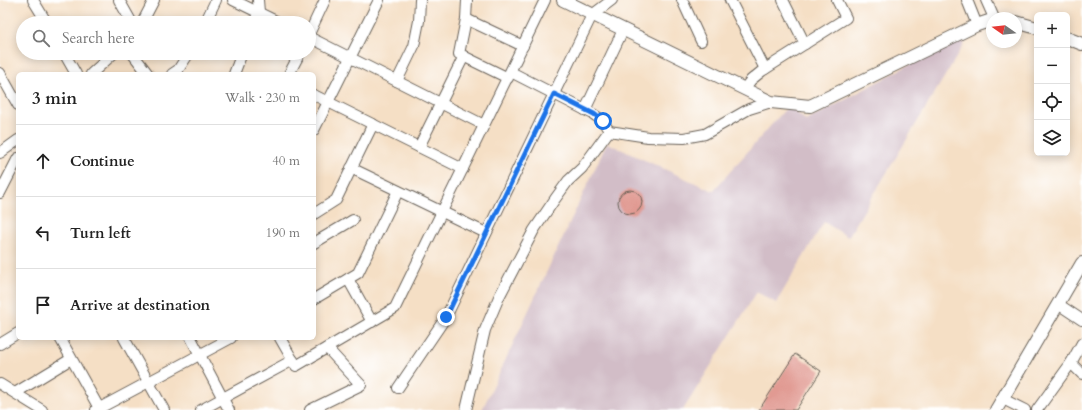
<!DOCTYPE html>
<meta charset="utf-8">
<style>
body{margin:0;font-family:Cardo,serif;background:#f6f6f6;color:#222}
.controls{position:absolute;right:12px;top:12px;display:grid;overflow:hidden;border-radius:6px;box-shadow:0 2px 10px #0003}
.controls button{width:36px;height:36px;display:grid;place-items:center;padding:0;border:0;border-bottom:1px solid #e0e0e0;background:#fff;color:#222;font:20px sans-serif}
.compass{position:absolute;left:986px;top:12px;width:36px;height:36px;border-radius:50%;background:#fff;box-shadow:0 2px 10px #0003;rotate:284deg}
.stop{position:absolute;width:12px;height:12px;margin:-9px;border:3px solid #1a73e8;border-radius:50%;background:#fff}
.stop.end{background:#1a73e8;border-color:#fff;box-shadow:0 1px 4px #0008}
.list{margin:0;padding:0;list-style:none}
h2{display:flex;justify-content:space-between;align-items:center;height:52px;margin:0;padding:0 16px;font-size:17px}
h2 small{font-size:13px;font-weight:400;color:#767676}
.list li{display:grid;grid-template-columns:26px 1fr auto;gap:12px;align-items:center;box-sizing:border-box;height:72px;padding:0 16px;border-top:1px solid #e0e0e0}
.list b{display:block;font-size:15px;white-space:nowrap}
.list em{font-size:13px;font-style:normal;color:#767676}
.icon{flex:none;width:22px;height:22px;fill:none;stroke:currentColor;stroke-width:2;stroke-linecap:round;stroke-linejoin:round}
.map{position:relative;flex:none;width:1082px;height:410px;overflow:hidden}
.search{position:absolute;background:#fff;box-shadow:0 2px 10px #0003;left:16px;top:16px;width:300px;height:44px;display:flex;align-items:center;gap:10px;box-sizing:border-box;padding:0 14px;border-radius:22px;color:#767676;font-size:15px}
.panel{position:absolute;background:#fff;box-shadow:0 2px 10px #0003;left:16px;top:72px;width:300px;height:268px;border-radius:6px}
.map>svg:first-child{display:block}
.industrial{fill:#d2bdc7}
.building{fill:#e19a92}
.lines{fill:none;stroke-linecap:round;stroke-linejoin:round}
.minor-casing{stroke:#686057;stroke-width:12}
.tertiary-casing{stroke:#686057;stroke-width:14}
.minor{stroke:#fff;stroke-width:10}
.tertiary{stroke:#fff;stroke-width:12}
.route{stroke:#1a73e8;stroke-width:5}
</style>
<div class="map">
<svg width="1082" height="410" viewBox="0 0 1082 410">
<rect width="100%" height="100%" fill="#fff"/>
<filter id="ink" filterUnits="userSpaceOnUse"><feTurbulence type="fractalNoise" baseFrequency=".025" numOctaves="2"/><feDisplacementMap in="SourceGraphic" scale="8" xChannelSelector="R" yChannelSelector="G"/><feConvolveMatrix kernelMatrix="1 2 1 2 8 2 1 2 1" color-interpolation-filters="sRGB"/></filter>
<filter id="wash" filterUnits="userSpaceOnUse"><feTurbulence type="fractalNoise" baseFrequency=".012" numOctaves="4" result="noise"/><feDisplacementMap in="SourceGraphic" scale="16" xChannelSelector="R" yChannelSelector="G"/><feGaussianBlur stdDeviation="0.9" result="paint"/><feColorMatrix in="noise" values="0 0 0 0 0 0 0 0 0 0 0 0 0 0 0 0 0 1.4 0 .05"/><feComposite in="paint" operator="in"/></filter>
<g filter="url(#wash)">
<rect width="100%" height="100%" fill="#f5dfc5"/>
<polygon class="industrial" points="966,41 848,237 824,222 776,303 757,292 683,410 482,410 607,143 713,191 789,105 806,121 938,49"/>
<g id="blocks">
<g class="building">
<circle cx="630" cy="202" r="12"/>
<polygon points="795,354 821,371 796,410 759,410"/>
</g>
</g>
</g>
<g filter="url(#ink)">
<use href="#blocks" fill-opacity="0" stroke="#686057" stroke-width="1"/>
<g class="lines">
<defs>
<g id="minor">
<polyline points="33,0 47,23"/>
<polyline points="119,0 132,23"/>
<polyline points="233,0 280,23"/>
<polyline points="467,0 466,19 459,54 508,78"/>
<polyline points="682,0 701,41"/>
<polyline points="730,0 765,69"/>
<polyline points="783,0 805,44"/>
<polyline points="967,0 977,25"/>
<polyline points="986,0 994,18"/>
<polyline points="466,19 523,46"/>
<polyline points="142,23 154,0"/>
<polyline points="205,23 216,0"/>
<polyline points="254,23 259,12 258,0"/>
<polyline points="309,34 325,0"/>
<polyline points="309,37 484,125"/>
<polyline points="64,53 76,74"/>
<polyline points="132,53 148,74"/>
<polyline points="511,72 593,114 603,121 609,131"/>
<polyline points="0,73 18,105"/>
<polyline points="91,74 114,53"/>
<polyline points="172,74 178,70 189,53"/>
<polyline points="234,74 242,53"/>
<polyline points="289,74 300,53"/>
<polyline points="397,81 414,46 419,21 420,0"/>
<polyline points="744,89 751,80 762,71 846,18 837,0"/>
<polyline points="314,95 463,169"/>
<polyline points="585,110 623,30"/>
<polyline points="314,130 379,0"/>
<polyline points="609,131 648,137 684,138 705,134 749,109 771,102"/>
<polyline points="419,147 464,56"/>
<polyline points="0,153 18,140"/>
<polyline points="351,168 486,233"/>
<polyline points="0,193 18,158"/>
<polyline points="314,214 336,200 373,124"/>
<polyline points="314,243 353,220"/>
<polyline points="348,279 372,322"/>
<polyline points="314,299 358,273 398,191"/>
<polyline points="1058,304 1082,320"/>
<polyline points="60,338 99,408"/>
<polyline points="124,338 164,410"/>
<polyline points="191,338 229,410"/>
<polyline points="280,338 296,366 395,308 545,0"/>
<polyline points="0,344 18,333"/>
<polyline points="1071,363 1082,374"/>
<polyline points="0,384 42,410"/>
<polyline points="398,388 446,317 592,15 612,0"/>
<polyline points="15,393 71,359"/>
<polyline points="1003,399 1025,410"/>
<polyline points="96,410 231,338"/>
<polyline points="201,410 293,360"/>
<polyline points="310,410 361,385 327,348"/>
<polyline points="466,410 485,330 499,297 534,230 555,199 568,181 582,168 609,131"/>
<polyline points="1037,410 1071,363 1082,343"/>
</g>
<g id="tertiary">
<polyline points="563,0 771,102 810,106 977,25 992,20"/>
<polyline points="1016,22 1037,28"/>
<polyline points="1067,38 1082,44"/>
<polyline points="996,410 1082,263"/>
</g>
</defs>
<use href="#minor" class="minor-casing"/>
<use href="#tertiary" class="tertiary-casing"/>
<use href="#minor" class="minor"/>
<use href="#tertiary" class="tertiary"/>
</g>
</g>
<g class="lines" filter="url(#ink)">
<polyline class="route" points="446,317 554,94 594,114 603,121"/>
</g>
</svg>
<div class="controls">
<button>+</button>
<button>−</button>
<button><svg class="icon" aria-label="locate" viewBox="0 0 24 24"><circle cx="12" cy="12" r="6"/><path d="M12 2v4M12 18v4M2 12h4M18 12h4"/></svg></button>
<button><svg class="icon" aria-label="layers" viewBox="0 0 24 24"><path d="M12 4l9 5-9 5-9-5zM3 14l9 5 9-5"/></svg></button>
</div>
<svg class="compass" viewBox="-18 -18 36 36"><path d="M0-13l5 13h-10z" fill="#e53935"/><path d="M0 13l5-13h-10z" fill="#767676"/></svg>
<div class="stop" style="left:603px;top:121px"></div>
<div class="stop end" style="left:446px;top:317px"></div>
<div class="search"><svg class="icon" aria-label="search" viewBox="0 0 24 24"><circle cx="10" cy="10" r="6"/><path d="M15 15l6 6"/></svg>Search here</div>
<section class="panel">
<h2>3 min<small>Walk · 230 m</small></h2>
<ul class="list">
<li><svg class="icon" aria-label="ahead" viewBox="0 0 24 24"><path d="M12 20V5M6 11l6-6 6 6"/></svg><div><b>Continue</b></div><em>40 m</em></li>
<li><svg class="icon" aria-label="left" viewBox="0 0 24 24"><path d="M17 20v-9H6M10 6l-5 5 5 5"/></svg><div><b>Turn left</b></div><em>190 m</em></li>
<li><svg class="icon" aria-label="arrive" viewBox="0 0 24 24"><path d="M6 21V4h12l-3 4 3 4H6"/></svg><div><b>Arrive at destination</b></div></li>
</ul>
</section>
</div>
